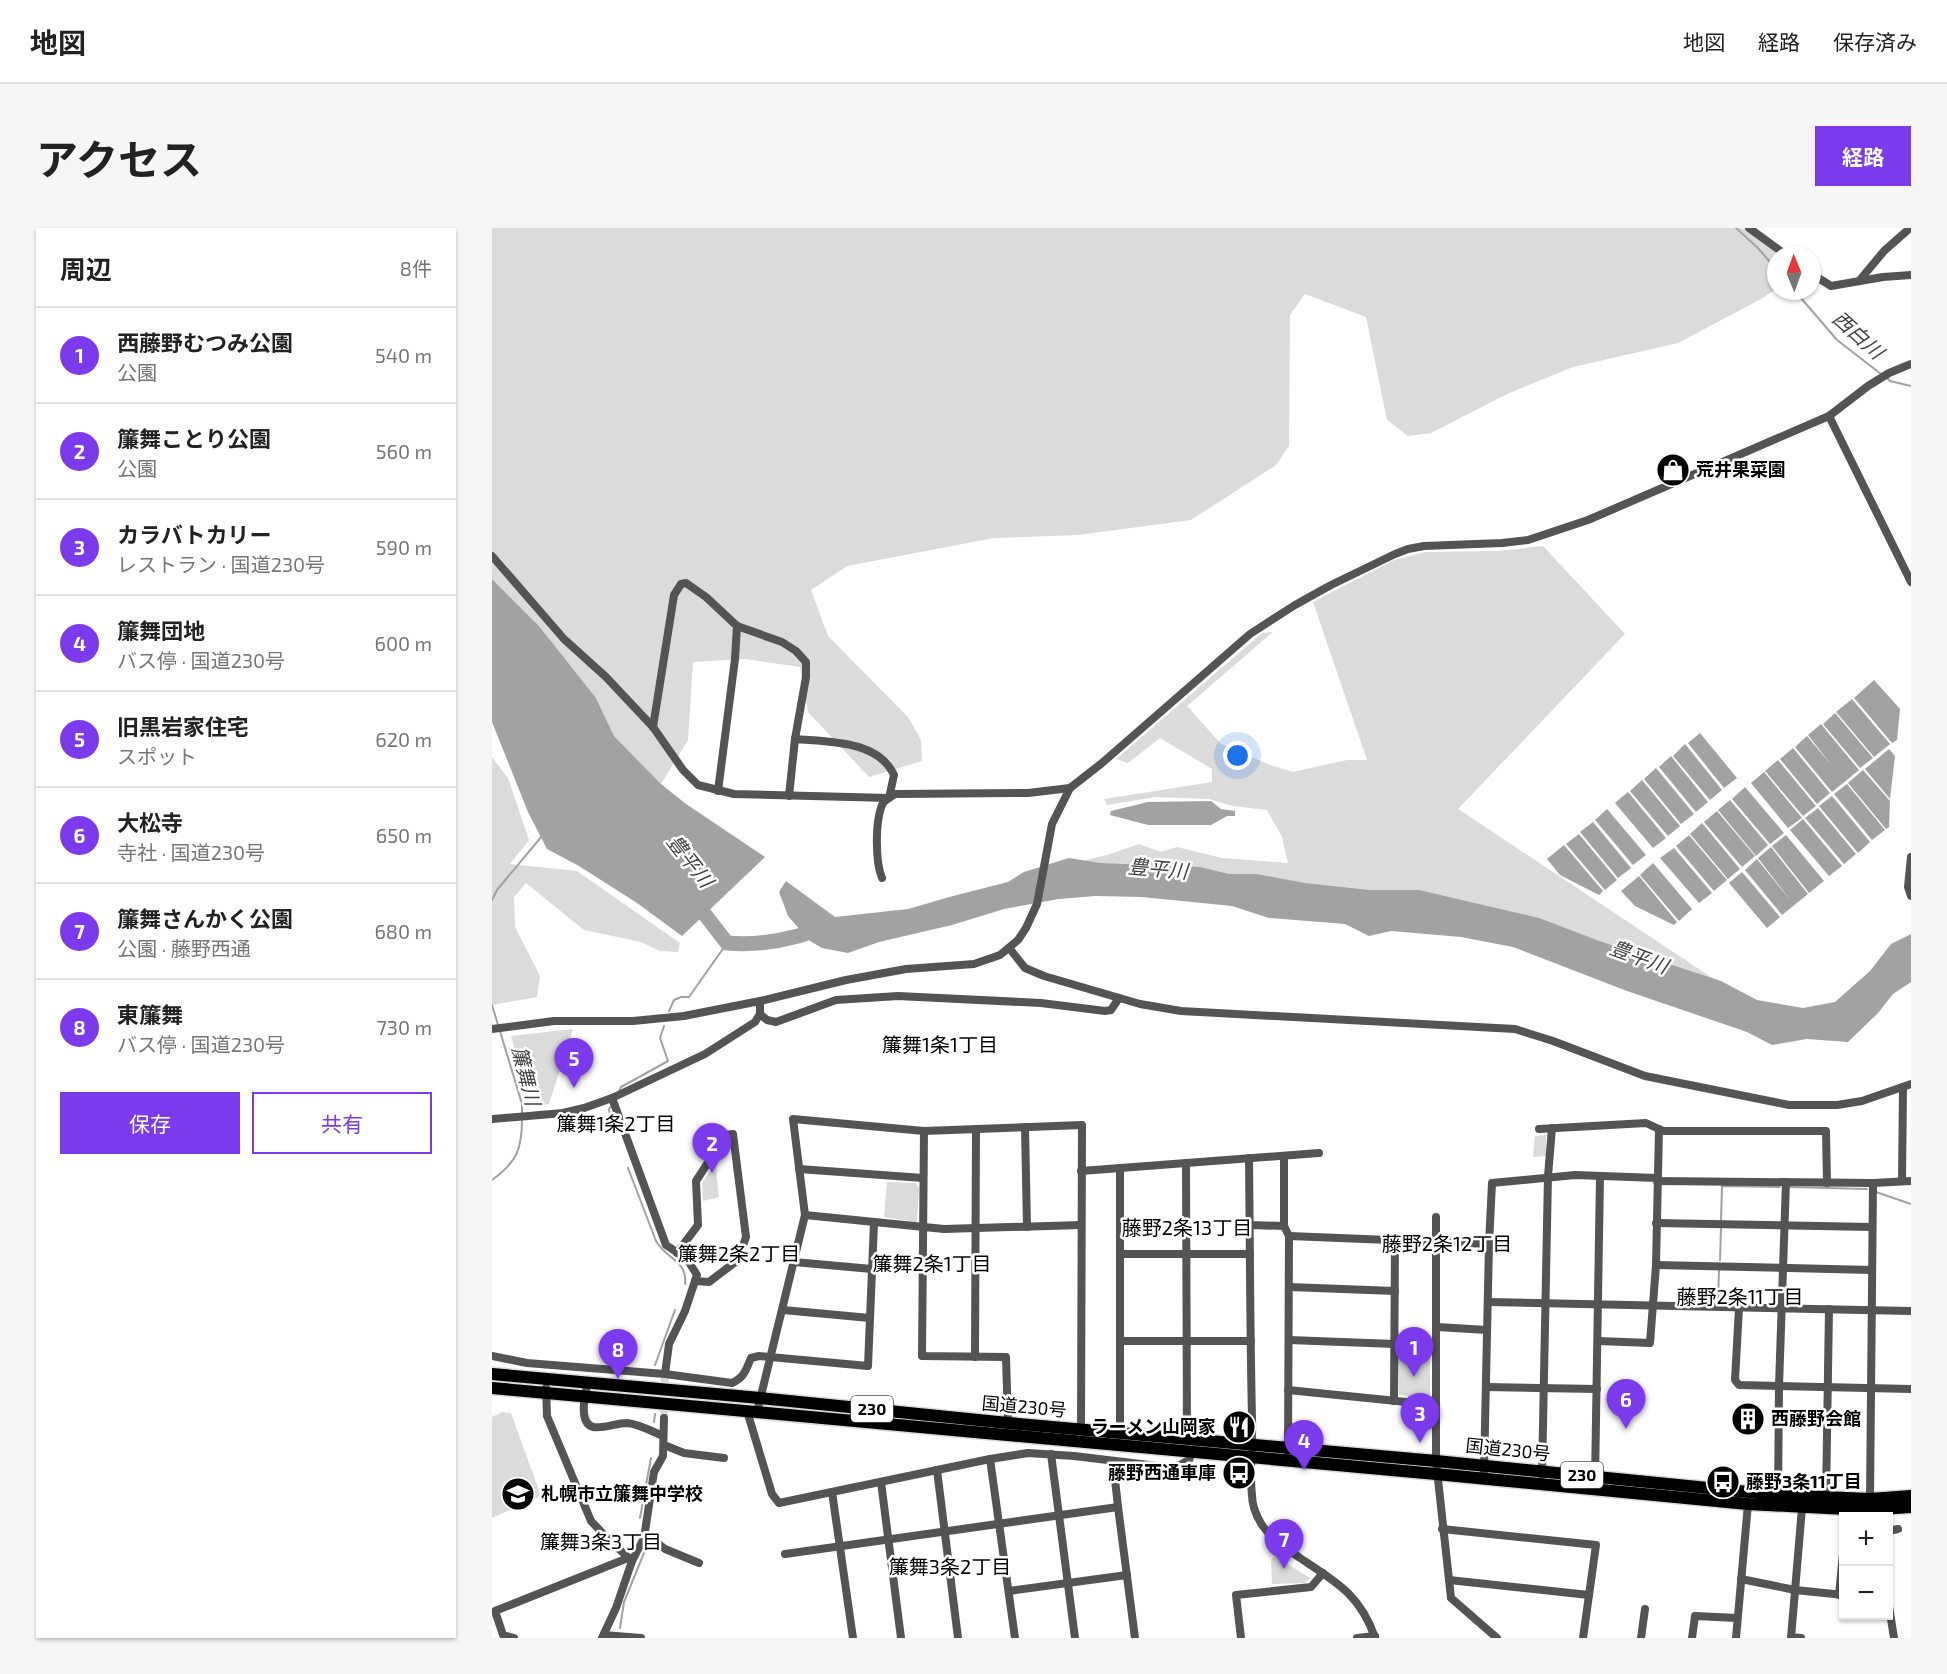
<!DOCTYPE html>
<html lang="ja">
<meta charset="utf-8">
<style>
body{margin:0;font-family:"Exo 2","Noto Sans JP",sans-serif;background:#f6f6f6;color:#222}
.controls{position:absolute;right:18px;bottom:18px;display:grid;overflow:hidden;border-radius:0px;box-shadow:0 2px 4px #0004}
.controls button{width:54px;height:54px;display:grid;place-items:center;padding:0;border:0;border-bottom:2px solid #e0e0e0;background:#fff;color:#222;font:30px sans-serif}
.compass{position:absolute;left:1275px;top:18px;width:54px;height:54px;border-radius:50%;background:#fff;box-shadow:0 2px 4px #0004;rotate:359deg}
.you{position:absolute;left:746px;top:528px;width:21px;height:21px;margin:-15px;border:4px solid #fff;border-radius:50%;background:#1a73e8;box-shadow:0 0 0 9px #1a73e833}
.badge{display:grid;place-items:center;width:39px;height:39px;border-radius:50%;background:#7c3aed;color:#fff;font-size:20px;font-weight:700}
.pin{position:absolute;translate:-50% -50px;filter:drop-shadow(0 2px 3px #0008)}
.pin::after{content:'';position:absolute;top:32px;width:21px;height:18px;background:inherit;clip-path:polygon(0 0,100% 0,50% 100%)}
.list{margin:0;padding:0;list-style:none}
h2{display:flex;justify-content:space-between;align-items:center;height:78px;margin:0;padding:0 24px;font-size:26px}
h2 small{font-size:20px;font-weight:400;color:#767676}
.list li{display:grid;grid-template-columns:39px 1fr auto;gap:18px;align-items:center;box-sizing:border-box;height:96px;padding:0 24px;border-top:2px solid #e0e0e0}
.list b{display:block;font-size:22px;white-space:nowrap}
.list p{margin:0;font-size:20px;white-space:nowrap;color:#767676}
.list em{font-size:20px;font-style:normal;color:#767676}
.actions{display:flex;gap:12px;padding:18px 24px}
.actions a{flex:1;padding:14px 0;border:2px solid #7c3aed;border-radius:0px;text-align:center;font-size:21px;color:#7c3aed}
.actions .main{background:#7c3aed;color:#fff}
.map{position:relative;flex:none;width:1419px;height:1410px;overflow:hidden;border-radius:0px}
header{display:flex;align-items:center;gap:36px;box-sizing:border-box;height:84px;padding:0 30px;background:#fff;border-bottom:2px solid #e0e0e0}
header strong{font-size:28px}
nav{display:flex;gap:33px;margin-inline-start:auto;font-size:21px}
.intro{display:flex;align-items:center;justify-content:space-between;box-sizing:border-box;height:144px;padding:0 36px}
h1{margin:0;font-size:42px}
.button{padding:15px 27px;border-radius:0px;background:#7c3aed;color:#fff;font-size:21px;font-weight:700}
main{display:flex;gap:36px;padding:0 36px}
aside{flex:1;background:#fff;border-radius:0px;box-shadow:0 2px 4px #0004}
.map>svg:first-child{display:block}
.green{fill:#dbdbdb}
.water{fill:#a2a2a2}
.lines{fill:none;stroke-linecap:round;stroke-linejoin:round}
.stream{stroke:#a2a2a2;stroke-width:2}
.river{stroke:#a2a2a2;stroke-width:15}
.minor-tunnel{stroke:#d9d9d9;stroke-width:8;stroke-dasharray:8 4;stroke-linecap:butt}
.highway-casing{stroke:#dbdbdb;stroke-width:15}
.minor{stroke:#545454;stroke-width:8}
.highway{stroke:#000;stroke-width:12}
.labels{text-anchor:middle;stroke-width:5;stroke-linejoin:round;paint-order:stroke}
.shield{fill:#fff;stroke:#4c4c4c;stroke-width:1.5}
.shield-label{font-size:16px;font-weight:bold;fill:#000}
.poi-label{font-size:18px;font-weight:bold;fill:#000;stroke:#fff;text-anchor:start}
.street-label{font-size:18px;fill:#000;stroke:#fff}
.water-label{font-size:20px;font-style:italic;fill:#434343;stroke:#fff}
.neighbourhood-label{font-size:20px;fill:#000;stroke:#fff}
</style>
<header>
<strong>地図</strong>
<nav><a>地図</a><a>経路</a><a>保存済み</a></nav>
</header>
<div class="intro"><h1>アクセス</h1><a class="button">経路</a></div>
<main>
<aside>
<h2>周辺<small>8件</small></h2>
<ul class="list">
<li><span class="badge">1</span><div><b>西藤野むつみ公園</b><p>公園</p></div><em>540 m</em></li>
<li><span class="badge">2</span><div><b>簾舞ことり公園</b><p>公園</p></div><em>560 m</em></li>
<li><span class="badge">3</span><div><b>カラバトカリー</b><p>レストラン · 国道230号</p></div><em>590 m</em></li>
<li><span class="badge">4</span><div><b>簾舞団地</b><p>バス停 · 国道230号</p></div><em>600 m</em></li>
<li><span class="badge">5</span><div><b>旧黒岩家住宅</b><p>スポット</p></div><em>620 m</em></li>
<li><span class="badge">6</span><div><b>大松寺</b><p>寺社 · 国道230号</p></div><em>650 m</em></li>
<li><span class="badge">7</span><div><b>簾舞さんかく公園</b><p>公園 · 藤野西通</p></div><em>680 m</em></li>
<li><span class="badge">8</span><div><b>東簾舞</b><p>バス停 · 国道230号</p></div><em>730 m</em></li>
</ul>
<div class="actions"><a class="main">保存</a><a>共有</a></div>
</aside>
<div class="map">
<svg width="1419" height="1410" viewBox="0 0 1419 1410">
<rect width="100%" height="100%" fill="#fff"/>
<g class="green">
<polygon points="0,0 1250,0 1270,11 1286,27 1284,27 1284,61 1269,71 1186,115 1081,139 1015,166 939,205 916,208 895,192 874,89 813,66 798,87 797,218 784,237 699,292 586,307 502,310 355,338 319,362 336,408 416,489 429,512 430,533 377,549 316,484 308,439 253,431 201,434 196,512 169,556 122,508 104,470 47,398 0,351"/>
<polygon points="1051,318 1133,406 966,581 1225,753 990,684 564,640 618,626 647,616 669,624 685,619 730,630 796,635 790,609 775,582 741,578 717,571 664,569 615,577 612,571 720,554 720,541 668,510 636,535 624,531 770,405 781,404 695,478 729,516 778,537 801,544 855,532 875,532 821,374 902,332 933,324 1006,323"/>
<polygon points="0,529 16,550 37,612 18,636 85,643 188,715 186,724 168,723 149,714 92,702 34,655 22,669 23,699 48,748 45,769 0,777"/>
<polygon points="81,801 57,876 38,878 19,808"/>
<polygon points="1054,907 1054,928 1041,929 1043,908"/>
<polygon points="223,934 227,969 211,973 210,956"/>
<polygon points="395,954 424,955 427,960 425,993 423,994 392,989"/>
<polygon points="938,1128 938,1168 935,1170 907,1167 906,1131"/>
<polygon points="10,1184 19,1185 49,1268 0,1290 0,1189"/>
<polygon points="783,1328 818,1350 813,1355 780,1356 779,1332"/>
</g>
<g class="water">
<polygon points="0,351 47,398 104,470 122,508 169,556 194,576 273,629 190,708 145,675 87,638 55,621 36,584 0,494"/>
<polygon points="1382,452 1408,481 1405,512 1400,515 1362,470"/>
<polygon points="1360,471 1398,516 1382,529 1344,484"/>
<polygon points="1343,485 1381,530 1368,540 1331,496"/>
<polygon points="1329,496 1367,542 1340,564 1303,519 1315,508 1340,538 1316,507"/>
<polygon points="1208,505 1245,550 1232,560 1196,515"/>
<polygon points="1193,516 1230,562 1218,572 1181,528"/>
<polygon points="1301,520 1338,565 1325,576 1288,531"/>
<polygon points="1397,521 1403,528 1398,571 1373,541"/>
<polygon points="1179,528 1216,574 1204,584 1167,539"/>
<polygon points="1286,532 1324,578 1311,588 1273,543"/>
<polygon points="1164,540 1202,586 1189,596 1152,551"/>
<polygon points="1371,542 1398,573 1397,599 1394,601 1356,555"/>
<polygon points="1272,544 1310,590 1296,600 1259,555"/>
<polygon points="1150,552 1188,598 1176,608 1138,563"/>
<polygon points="1355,556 1393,602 1380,612 1342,566"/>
<polygon points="1253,559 1292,605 1278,616 1240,571"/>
<polygon points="1136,564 1174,610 1161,620 1123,575"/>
<polygon points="1340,568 1378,614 1366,625 1327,578"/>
<polygon points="1238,572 1276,617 1264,628 1226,582"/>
<polygon points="719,573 729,581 743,583 743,588 735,588 719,597 656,597 618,587 619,583 656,574"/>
<polygon points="1326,580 1364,626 1352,636 1313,590"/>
<polygon points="1115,581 1154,627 1141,637 1103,592"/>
<polygon points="1225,583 1263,628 1250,639 1212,594"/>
<polygon points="1311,591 1350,638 1337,648 1298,602"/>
<polygon points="1101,594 1139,640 1126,650 1088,604"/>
<polygon points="1210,595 1248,641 1236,651 1198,606"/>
<polygon points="1087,606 1125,652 1113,662 1074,616"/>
<polygon points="1197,607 1235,652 1222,663 1184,618"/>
<polygon points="1294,607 1332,653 1317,665 1280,618"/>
<polygon points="1072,617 1111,663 1107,667 1068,647 1055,631"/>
<polygon points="1279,619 1316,666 1290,687 1253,642 1265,631 1299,673 1266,630"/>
<polygon points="1182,620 1220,665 1207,675 1168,630"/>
<polygon points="577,630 608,635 708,639 737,646 764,646 813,655 877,662 927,662 1047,690 1110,714 1229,753 1265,772 1311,780 1343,774 1378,743 1399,716 1419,706 1419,754 1401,766 1386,785 1356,814 1315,811 1280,817 1255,804 1135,763 1021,719 969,709 899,703 877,708 853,696 777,690 740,678 650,669 604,668 567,671 512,681 460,697 387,714 356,725 330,720 318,713 296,688 287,664 294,653 343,689 416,681 461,668 516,654 532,644"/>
<polygon points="1161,635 1200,681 1187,693 1148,647"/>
<polygon points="1250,644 1288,689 1275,700 1237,655"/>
<polygon points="1147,648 1185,694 1182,697 1143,678 1129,663"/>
</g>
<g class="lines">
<g class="stream">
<polyline points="1244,0 1265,19 1284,41"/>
<polyline points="1303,63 1345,112 1389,146"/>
<polyline points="1394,149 1398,153 1419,158"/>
<polyline points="0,672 5,662 50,608"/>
<polyline points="0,777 30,876 30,885"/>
<polyline points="177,783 182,772 189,769 197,769 235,715"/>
<polyline points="127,864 129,859 176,833 168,810 172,798"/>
<polyline points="120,877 117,881 120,897"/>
<path d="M136,940l28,73c10,18 32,20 29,43"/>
<path d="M0,952c25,-18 30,-31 30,-61"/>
<polyline points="1298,959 1375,961"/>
<polyline points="1384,964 1419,976"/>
<polyline points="1229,992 1230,958 1288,959"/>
<polyline points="1228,1032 1229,1000"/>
<polyline points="1226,1075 1227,1042"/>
<polyline points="163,1137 183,1082"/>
<polyline points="162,1194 163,1186"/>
<polyline points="148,1290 159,1230"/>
<polyline points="128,1400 132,1374 154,1320 154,1316"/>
</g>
<path class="river" d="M200,670l35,45c24,2 49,-1 71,-7 9,-2 14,-7 23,-7"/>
<polyline class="minor-tunnel" points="172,1190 173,1146"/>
<defs>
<g id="highway">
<polyline points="0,1146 268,1170 516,1195 944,1233 1287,1267 1378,1271 1419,1268"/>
<polyline points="0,1160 944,1246 1256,1276 1374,1282 1419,1279"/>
</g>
</defs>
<use href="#highway" class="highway-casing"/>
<g class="minor">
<polyline points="1257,0 1294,27"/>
<polyline points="1320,46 1339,58 1391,49 1419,47"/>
<polyline points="1367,53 1392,23 1418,0"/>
<polyline points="1337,188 1419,354"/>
<path d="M0,328l72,83 42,38 47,50 30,43 15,15 36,9 155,4 5,-23c-16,-35 -66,-33 -99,-36"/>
<polyline points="161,499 182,367 189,356 194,355 214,369 245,398 290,414 304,423 314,434 314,449 303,511 297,568"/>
<polyline points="226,563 243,431 245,398"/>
<polyline points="1419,629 1416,659 1419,668"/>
<path d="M390,650c-7,-17 -7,-59 1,-75 3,-4 8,-6 12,-9l133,-1 42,-5"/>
<polyline points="518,721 533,740 552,748 648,776 689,783 1023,801 1061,813 1153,848 1297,877 1345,877 1370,873 1419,856"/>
<polyline points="268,786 275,792 284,794 344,772 406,768 549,775 613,783 619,782 627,770"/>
<polyline points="0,801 62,793 141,793 192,788 268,773 354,752 414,741 482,736 508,727 526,712 534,700 545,676 560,596 578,560 610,535 758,406 803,377 839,357 903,326 916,321 932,318 1010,315 1036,312 1096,292 1337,188 1376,158 1397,145 1419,136"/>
<polyline points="120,870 174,1017 195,1031 205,1047 193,1083 177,1116 173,1146"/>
<polyline points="0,891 71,885 92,880 120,870 213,826 263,794 268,786 268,773"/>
<polyline points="533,899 535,999"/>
<polyline points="1047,901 1154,895 1171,903 1334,903 1335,955"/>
<polyline points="432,903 430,1128 514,1129 516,1195"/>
<polyline points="792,928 792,998 797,1008"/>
<path d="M757,930c1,87 1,173 3,260 1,25 -3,52 0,77 0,10 5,22 10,30 9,14 24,23 38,33 35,23 61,37 75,80"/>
<polyline points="694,935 695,1211"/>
<polyline points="628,940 628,1205"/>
<polyline points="307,941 431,950"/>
<polyline points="589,943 827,925"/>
<polyline points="1165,953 1381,955 1419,953"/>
<polyline points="1410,953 1411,859"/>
<polyline points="313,987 452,1001 589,997"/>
<polyline points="944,989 944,1233 959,1370 1005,1410"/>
<polyline points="1164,995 1380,999"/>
<polyline points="757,997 792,998"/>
<polyline points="997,1016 1000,955 1083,947 1165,950"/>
<polyline points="185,1025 206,997 204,953 234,907 241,906 254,1009 246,1032 217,1054 203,1053"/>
<polyline points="629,1026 758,1026"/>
<polyline points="302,1034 380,1041"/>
<polyline points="1164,1037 1380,1042"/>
<polyline points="797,1059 903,1063"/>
<polyline points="996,1074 1419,1083"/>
<polyline points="1247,1080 1243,1152 1247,1157 1419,1161"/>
<polyline points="291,1082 378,1090"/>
<polyline points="945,1099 995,1102"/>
<polyline points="797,1112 903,1116"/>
<polyline points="629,1113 759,1113"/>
<polyline points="1106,1113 1158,1115 1164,1037 1167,901"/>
<path d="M0,1128l35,7 138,11 67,9c12,-5 14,-13 19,-25l8,-2 109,10 6,-143"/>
<polyline points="483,1129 484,901"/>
<path d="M96,1155c-3,10 -10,40 5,44 11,2 23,-4 34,-4 12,1 24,8 36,13"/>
<polyline points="994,1159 1105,1161"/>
<polyline points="54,1160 55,1188 99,1293 115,1310 140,1333"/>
<polyline points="796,1162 944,1177"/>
<polyline points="902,1173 903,1012"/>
<polyline points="255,1183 280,1266 287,1275 498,1231"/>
<polyline points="265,1184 313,987 301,891 432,903 590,897 589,1202"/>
<polyline points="172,1217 192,1225 232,1230"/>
<polyline points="796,1223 797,1008 997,1016 992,1243"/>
<polyline points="559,1226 583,1410"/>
<polyline points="621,1233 626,1279 643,1410"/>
<polyline points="445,1242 466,1410"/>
<polyline points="1050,1247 1056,948 1060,900"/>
<polyline points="1103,1253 1108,948"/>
<polyline points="389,1254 409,1410"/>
<polyline points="340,1264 361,1410"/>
<polyline points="1334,1270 1337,1081"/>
<polyline points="1378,1271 1381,955"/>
<polyline points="1286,1272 1287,1158 1294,954"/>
<polyline points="950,1301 1104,1317 1091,1410"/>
<polyline points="1396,1303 1406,1301"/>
<polyline points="153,1305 173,1321 207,1335"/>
<polyline points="293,1326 626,1279"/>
<polyline points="1249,1351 1303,1362 1352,1367"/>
<polyline points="957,1352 1097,1367"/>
<polyline points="517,1363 635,1347"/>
<polyline points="1347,1367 1352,1316"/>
<polyline points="1396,1372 1402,1410"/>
<polyline points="112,1407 149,1410"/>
<polyline points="1299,1409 1309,1410"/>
<polyline points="22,1410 11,1407 3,1383 136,1330"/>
<polyline points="110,1410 124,1380 140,1333 152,1310 162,1244 171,1228 172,1190"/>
<polyline points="523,1410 498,1231 536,1225 582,1228 682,1240 697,1232 701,1222"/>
<polyline points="749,1410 744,1367 819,1359 831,1345"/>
<polyline points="865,1410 883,1408"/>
<polyline points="1149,1410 1153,1381"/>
<polyline points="1200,1410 1203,1388 1245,1390"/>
<polyline points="1244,1410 1256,1276"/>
<polyline points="1299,1410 1310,1280"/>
</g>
<use href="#highway" class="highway"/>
</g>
<defs>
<symbol id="shop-disc" viewBox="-11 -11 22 22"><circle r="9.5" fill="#000" stroke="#fff"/><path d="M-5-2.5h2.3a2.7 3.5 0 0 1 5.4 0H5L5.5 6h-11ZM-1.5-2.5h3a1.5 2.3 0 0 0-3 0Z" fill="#fff"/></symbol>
<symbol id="building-disc" viewBox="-11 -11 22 22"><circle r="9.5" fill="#000" stroke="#fff"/><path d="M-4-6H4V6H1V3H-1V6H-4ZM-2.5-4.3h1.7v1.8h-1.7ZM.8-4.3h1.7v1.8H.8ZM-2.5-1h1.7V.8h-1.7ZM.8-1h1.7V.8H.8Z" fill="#fff"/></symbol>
<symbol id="restaurant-disc" viewBox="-11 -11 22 22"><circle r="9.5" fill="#000" stroke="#fff"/><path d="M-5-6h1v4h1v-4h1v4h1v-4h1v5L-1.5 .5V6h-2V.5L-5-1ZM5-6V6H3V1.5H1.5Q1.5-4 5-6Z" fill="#fff"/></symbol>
<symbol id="bus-disc" viewBox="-11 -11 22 22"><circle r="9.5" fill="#000" stroke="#fff"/><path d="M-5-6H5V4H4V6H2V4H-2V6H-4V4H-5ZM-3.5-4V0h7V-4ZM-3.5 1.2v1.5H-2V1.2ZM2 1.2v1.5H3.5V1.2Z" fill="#fff"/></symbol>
<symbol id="school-disc" viewBox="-11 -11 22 22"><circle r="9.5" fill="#000" stroke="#fff"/><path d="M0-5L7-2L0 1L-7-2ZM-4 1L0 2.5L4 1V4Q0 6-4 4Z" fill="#fff"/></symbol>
</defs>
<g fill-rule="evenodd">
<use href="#shop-disc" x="1162" y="223" width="38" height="38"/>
<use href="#building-disc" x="1237" y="1172" width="38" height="38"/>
<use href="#restaurant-disc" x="728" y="1180" width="38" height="38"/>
<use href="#bus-disc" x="728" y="1226" width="38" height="38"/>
<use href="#bus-disc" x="1212" y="1235" width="38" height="38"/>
<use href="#school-disc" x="7" y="1247" width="38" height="38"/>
</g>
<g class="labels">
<g class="shield">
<rect x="359" y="1168" width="42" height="26" rx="4.5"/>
<rect x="1069" y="1234" width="42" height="26" rx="4.5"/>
</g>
<g class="shield-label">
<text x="380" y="1187">230</text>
<text x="1090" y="1253">230</text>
</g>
<g class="poi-label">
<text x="1204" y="248">荒井果菜園</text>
<text x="1279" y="1197">西藤野会館</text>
<text x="724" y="1205" text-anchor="end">ラーメン山岡家</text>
<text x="724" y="1251" text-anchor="end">藤野西通車庫</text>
<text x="1254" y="1260">藤野3条11丁目</text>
<text x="49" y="1272">札幌市立簾舞中学校</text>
</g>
<g class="street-label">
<text transform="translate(532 1179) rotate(5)" y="6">国道230号</text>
<text transform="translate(1016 1222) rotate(6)" y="6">国道230号</text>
</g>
<g class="water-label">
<text transform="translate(1366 107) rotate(42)" y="7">西白川</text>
<text transform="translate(198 633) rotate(52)" y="7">豊平川</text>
<text transform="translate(666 641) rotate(5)" y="7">豊平川</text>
<text transform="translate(1147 729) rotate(20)" y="7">豊平川</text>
<text transform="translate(34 848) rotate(76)" y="7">簾舞川</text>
</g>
<g class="neighbourhood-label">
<text x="448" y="824">簾舞1条1丁目</text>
<text x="124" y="903">簾舞1条2丁目</text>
<text x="695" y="1007">藤野2条13丁目</text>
<text x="955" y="1023">藤野2条12丁目</text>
<text x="247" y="1033">簾舞2条2丁目</text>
<text x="440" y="1043">簾舞2条1丁目</text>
<text x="1248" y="1076">藤野2条11丁目</text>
<text x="109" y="1321">簾舞3条3丁目</text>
<text x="458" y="1346">簾舞3条2丁目</text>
</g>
</g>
</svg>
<div class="controls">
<button>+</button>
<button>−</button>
</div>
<svg class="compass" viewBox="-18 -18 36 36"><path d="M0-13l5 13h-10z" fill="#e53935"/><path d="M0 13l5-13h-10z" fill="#767676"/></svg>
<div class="you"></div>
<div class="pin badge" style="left:922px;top:1149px">1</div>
<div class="pin badge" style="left:220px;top:945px">2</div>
<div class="pin badge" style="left:928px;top:1215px">3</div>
<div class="pin badge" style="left:812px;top:1242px">4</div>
<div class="pin badge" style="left:82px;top:860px">5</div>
<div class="pin badge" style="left:1134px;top:1201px">6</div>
<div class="pin badge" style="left:792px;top:1341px">7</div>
<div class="pin badge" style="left:126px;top:1151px">8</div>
</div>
</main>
